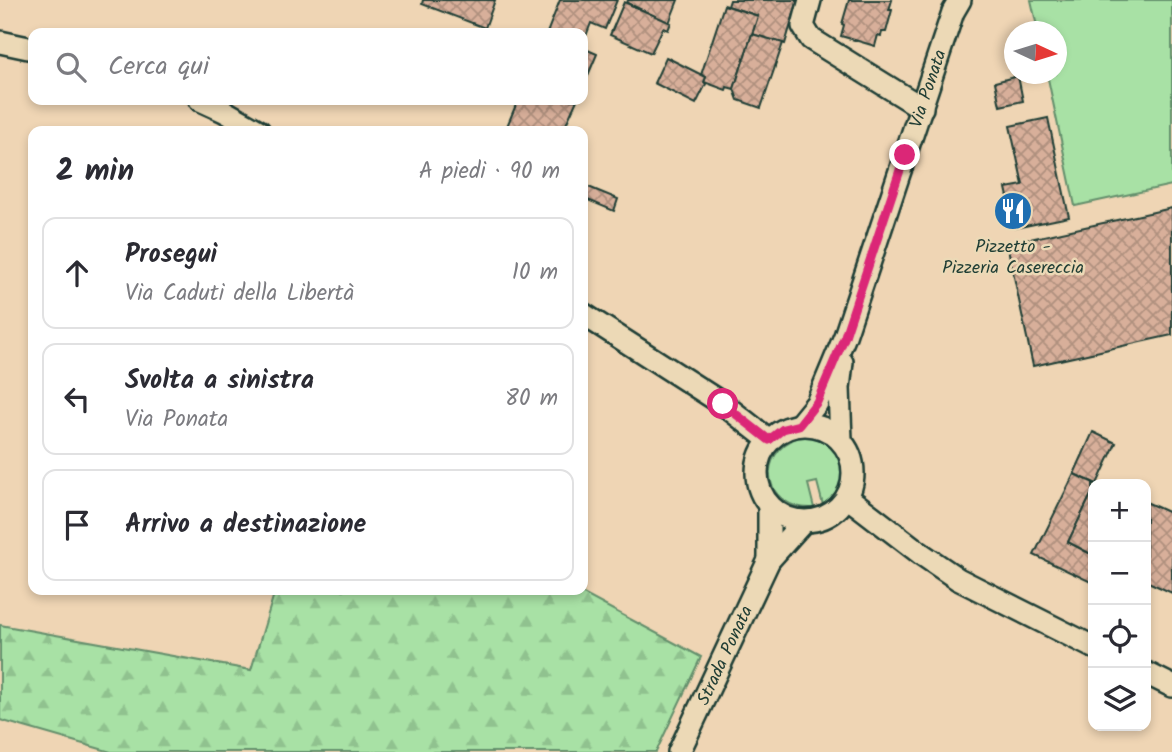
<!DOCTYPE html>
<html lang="it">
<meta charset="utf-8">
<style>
body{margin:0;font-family:Kalam,sans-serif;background:#f7f7f7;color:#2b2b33}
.controls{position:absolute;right:21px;bottom:21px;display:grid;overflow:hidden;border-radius:14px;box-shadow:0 4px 10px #0003}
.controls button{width:63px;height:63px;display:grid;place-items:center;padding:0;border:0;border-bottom:2px solid #e1e1e2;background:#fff;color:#2b2b33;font:35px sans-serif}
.compass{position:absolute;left:1004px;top:21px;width:63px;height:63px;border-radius:50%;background:#fff;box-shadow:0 4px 10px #0003;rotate:94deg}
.stop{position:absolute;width:21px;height:21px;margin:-16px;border:5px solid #db2777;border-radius:50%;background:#fff}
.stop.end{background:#db2777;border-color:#fff;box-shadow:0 2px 7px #0008}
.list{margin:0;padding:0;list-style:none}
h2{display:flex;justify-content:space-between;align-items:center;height:91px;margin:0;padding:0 28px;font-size:30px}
h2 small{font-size:23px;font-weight:400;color:#7c7c81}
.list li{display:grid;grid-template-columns:46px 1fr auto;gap:21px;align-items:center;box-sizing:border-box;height:112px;margin:0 14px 14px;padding:0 14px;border:2px solid #e1e1e2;border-radius:14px}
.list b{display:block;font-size:26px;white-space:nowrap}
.list p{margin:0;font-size:23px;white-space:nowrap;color:#7c7c81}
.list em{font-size:23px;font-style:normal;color:#7c7c81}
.icon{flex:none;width:38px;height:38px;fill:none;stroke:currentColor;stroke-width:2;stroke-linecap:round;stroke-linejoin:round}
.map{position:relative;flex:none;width:1172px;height:752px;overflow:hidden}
.search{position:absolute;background:#fff;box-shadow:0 4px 10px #0003;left:28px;top:28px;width:560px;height:77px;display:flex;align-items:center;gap:18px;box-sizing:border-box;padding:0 24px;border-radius:14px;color:#7c7c81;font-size:26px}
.panel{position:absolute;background:#fff;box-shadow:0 4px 10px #0003;left:28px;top:126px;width:560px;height:469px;border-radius:14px}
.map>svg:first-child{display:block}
.grass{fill:#a8e1a5;stroke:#648f6c;stroke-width:2}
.forest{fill:url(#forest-firs);stroke:#648f6c;stroke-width:2}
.building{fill:url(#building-cross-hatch);stroke:#1f3d34;stroke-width:2}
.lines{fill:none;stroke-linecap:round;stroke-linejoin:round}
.street-casing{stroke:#1f3d34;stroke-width:26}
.street{stroke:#ecd9b6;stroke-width:21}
.route{stroke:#db2777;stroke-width:9}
.labels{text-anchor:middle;stroke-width:5;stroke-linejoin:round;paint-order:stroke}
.street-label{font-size:18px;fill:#1f3d34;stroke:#ecd9b6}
.poi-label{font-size:18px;fill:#1f3d34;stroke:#ecd9b6}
</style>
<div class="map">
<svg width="1172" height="752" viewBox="0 0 1172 752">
<defs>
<pattern id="forest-firs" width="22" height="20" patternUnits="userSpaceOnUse" patternTransform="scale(1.75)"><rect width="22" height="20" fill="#a8e1a5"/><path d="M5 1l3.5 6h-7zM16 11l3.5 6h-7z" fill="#90c28f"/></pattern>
<pattern id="building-cross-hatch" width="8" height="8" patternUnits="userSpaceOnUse" patternTransform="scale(1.75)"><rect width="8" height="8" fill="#d8af9a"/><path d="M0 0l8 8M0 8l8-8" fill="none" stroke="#af907e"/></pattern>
</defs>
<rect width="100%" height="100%" fill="#efd5b4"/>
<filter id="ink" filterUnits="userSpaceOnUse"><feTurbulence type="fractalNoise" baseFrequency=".0143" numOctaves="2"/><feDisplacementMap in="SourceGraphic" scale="14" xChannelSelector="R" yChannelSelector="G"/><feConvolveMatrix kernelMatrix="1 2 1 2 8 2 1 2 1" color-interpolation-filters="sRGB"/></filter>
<g filter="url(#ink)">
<g class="grass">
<polygon points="1031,0 1172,0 1172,185 1075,206 1047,74 1056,74 1056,32 1038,31"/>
<path d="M801,436c42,1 57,45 22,69l-6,-23 -9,2 6,24c-50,3 -62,-55 -13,-72z"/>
</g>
<polygon class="forest" points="273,590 576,590 701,657 656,752 111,752 0,720 0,625 251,670 274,594"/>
<g class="building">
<polygon points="423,0 495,0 485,28 422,4"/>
<polygon points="560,0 617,0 605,29 591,23 583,44 583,33 547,33"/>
<polygon points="628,0 678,0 669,23 627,3"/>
<polygon points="730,0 798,0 785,44 752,34 758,16 728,6"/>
<polygon points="849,0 892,0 889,10 892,10 886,32 882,32 881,36 878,35 875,46 841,36 844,25 842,24"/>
<polygon points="624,2 671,23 668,30 663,28 651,53 610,35"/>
<polygon points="724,5 758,16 734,89 727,87 726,90 704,82 706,77 701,75"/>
<polygon points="752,34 783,43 761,108 738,100 734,89"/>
<polygon points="583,48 597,54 583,87"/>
<polygon points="666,57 706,77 704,82 706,84 696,104 654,83"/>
<polygon points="1018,76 1023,101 1000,106 995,82"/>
<polygon points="518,100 577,100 563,131 505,131"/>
<polygon points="1048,118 1069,217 1015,228 1006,188 1023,185 1010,126"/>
<polygon points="586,186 618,199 614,211 583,198"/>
<polygon points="1172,208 1172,335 1033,366 1007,244"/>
<polygon points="1093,432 1116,443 1097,484 1074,474"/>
<polygon points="1074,474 1096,484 1093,484 1093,491 1068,542 1093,555 1093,583 1034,555"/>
<polygon points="1093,491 1093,555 1068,542"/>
<polygon points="1146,502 1172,514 1172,593 1146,581"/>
</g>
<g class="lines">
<defs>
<g id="street">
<polyline points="810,0 803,26 811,39 922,108"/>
<polyline points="0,42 33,49"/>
<polyline points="200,100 224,111 259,131"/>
<polyline points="583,314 723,404 769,440"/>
<circle cx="805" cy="473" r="48"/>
<path id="s1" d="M799,425l18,-22 28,-67 108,-324 7,-12"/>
<polyline points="841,440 839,388 842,362"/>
<polyline points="847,497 920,553 958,579 1093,647"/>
<polyline points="769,506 769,560"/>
<polyline points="1146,673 1172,686"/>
<path id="s2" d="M679,752l90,-192 34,-38"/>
</g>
</defs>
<use href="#street" class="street-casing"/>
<use href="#street" class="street"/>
</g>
</g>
<g class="lines" filter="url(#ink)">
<polyline class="route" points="723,404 769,440 783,429 799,425 817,402 845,336 905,155"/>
</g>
<defs>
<symbol id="restaurant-disc" viewBox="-11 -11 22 22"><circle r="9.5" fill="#1f6fb2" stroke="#ecd9b6"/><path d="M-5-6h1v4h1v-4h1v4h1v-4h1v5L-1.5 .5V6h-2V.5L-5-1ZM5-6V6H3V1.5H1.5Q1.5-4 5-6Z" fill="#fff"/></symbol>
</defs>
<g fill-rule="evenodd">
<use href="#restaurant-disc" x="991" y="189" width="44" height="44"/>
</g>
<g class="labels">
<g class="street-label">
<text dy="6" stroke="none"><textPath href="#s1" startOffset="362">Via Ponata</textPath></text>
<text dy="6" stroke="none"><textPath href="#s2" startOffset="107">Strada Ponata</textPath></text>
</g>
<g class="poi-label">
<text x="1013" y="252">Pizzetto -<tspan x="1013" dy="21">Pizzeria Casereccia</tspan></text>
</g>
</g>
</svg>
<div class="controls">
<button>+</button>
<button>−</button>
<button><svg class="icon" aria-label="locate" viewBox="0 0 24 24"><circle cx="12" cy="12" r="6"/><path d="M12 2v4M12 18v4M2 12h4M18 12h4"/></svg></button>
<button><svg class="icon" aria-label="layers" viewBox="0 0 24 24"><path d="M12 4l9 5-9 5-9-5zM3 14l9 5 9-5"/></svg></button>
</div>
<svg class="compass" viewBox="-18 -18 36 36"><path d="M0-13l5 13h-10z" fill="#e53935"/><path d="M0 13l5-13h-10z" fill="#7c7c81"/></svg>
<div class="stop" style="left:723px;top:404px"></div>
<div class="stop end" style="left:905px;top:155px"></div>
<div class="search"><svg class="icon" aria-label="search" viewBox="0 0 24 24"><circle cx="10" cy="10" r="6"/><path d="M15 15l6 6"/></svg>Cerca qui</div>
<section class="panel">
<h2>2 min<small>A piedi · 90 m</small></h2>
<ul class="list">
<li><svg class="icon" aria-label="ahead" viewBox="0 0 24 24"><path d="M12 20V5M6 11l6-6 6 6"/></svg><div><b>Prosegui</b><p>Via Caduti della Libertà</p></div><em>10 m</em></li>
<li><svg class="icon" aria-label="left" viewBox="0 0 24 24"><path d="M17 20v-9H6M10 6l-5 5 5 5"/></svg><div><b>Svolta a sinistra</b><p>Via Ponata</p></div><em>80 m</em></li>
<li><svg class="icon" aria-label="arrive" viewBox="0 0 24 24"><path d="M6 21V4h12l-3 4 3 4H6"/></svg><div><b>Arrivo a destinazione</b></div></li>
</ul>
</section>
</div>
